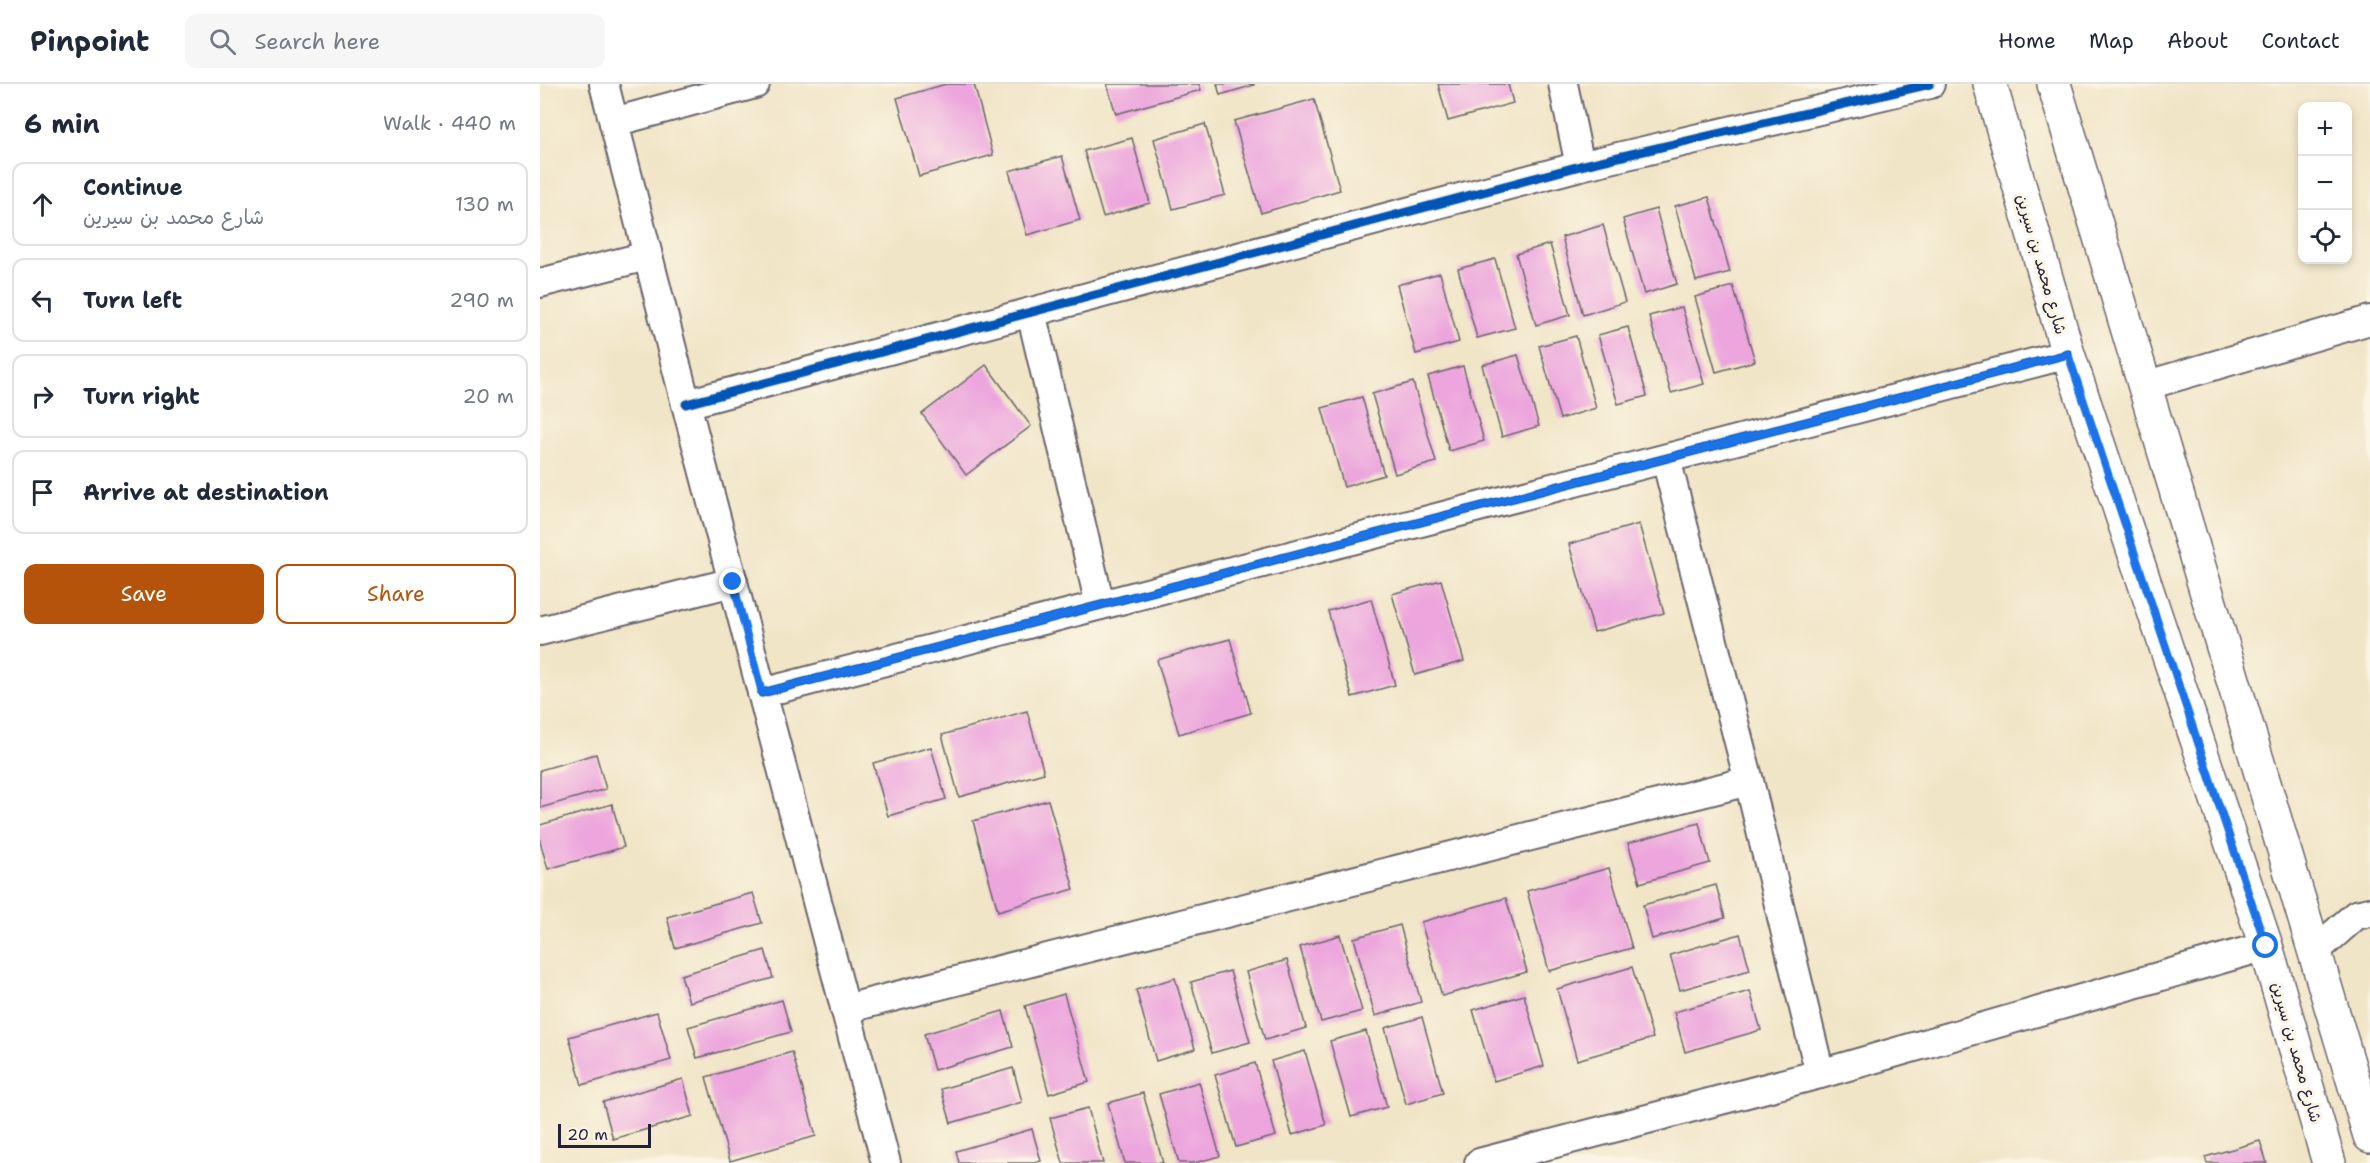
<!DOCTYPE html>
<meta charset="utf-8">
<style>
body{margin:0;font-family:"Shantell Sans","Playpen Sans Arabic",sans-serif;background:#f6f6f7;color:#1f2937}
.controls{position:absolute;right:18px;top:18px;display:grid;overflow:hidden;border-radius:12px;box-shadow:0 3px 9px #0003}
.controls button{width:54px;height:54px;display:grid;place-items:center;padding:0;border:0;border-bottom:2px solid #e0e1e3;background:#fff;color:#1f2937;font:30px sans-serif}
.scale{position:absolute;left:18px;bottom:15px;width:93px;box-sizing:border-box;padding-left:6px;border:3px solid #22223b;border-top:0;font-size:16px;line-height:21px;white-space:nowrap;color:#22223b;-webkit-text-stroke:4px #fcf5e5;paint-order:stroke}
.stop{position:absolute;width:18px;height:18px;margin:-14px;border:4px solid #1a73e8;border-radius:50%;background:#fff}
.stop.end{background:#1a73e8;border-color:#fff;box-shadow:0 2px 6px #0008}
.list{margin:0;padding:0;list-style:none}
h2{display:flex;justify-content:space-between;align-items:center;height:78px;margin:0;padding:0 24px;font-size:26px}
h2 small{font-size:20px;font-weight:400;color:#747a83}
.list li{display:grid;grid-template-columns:39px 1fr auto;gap:18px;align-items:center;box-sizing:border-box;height:84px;margin:0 12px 12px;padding:0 12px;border:2px solid #e0e1e3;border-radius:12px}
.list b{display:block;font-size:22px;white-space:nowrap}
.list p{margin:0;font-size:20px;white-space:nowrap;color:#747a83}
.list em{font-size:20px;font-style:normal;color:#747a83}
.actions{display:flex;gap:12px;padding:18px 24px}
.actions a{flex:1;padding:14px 0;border:2px solid #b45309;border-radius:12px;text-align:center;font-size:21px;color:#b45309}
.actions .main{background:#b45309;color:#fff}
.icon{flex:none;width:33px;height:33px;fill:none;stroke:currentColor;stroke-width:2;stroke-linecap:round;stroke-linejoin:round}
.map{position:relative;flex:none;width:1830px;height:1079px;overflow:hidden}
header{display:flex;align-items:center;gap:36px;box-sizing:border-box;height:84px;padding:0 30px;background:#fff;border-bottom:2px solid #e0e1e3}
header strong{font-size:28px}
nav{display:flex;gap:33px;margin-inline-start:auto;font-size:21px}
.search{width:420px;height:54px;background:#f6f6f7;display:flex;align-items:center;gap:15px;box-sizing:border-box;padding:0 21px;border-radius:12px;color:#747a83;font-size:22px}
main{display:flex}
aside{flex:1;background:#fff}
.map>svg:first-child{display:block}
.building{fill:#eca5dd}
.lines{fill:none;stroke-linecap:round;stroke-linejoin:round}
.minor-casing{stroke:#6a666c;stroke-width:32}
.tertiary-casing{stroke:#6a666c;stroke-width:36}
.minor{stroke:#fff;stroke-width:28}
.tertiary{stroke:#fff;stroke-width:33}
.cycleway-casing{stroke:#fcf5e5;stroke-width:13}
.cycleway{stroke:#0057b8;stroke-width:9}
.route{stroke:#1a73e8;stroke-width:8}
.labels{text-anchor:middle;stroke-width:6;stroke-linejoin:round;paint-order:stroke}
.street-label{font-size:16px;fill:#22223b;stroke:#fcf5e5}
</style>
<header>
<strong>Pinpoint</strong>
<div class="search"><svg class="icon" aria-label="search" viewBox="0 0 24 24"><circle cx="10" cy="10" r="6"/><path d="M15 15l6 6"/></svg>Search here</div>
<nav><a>Home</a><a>Map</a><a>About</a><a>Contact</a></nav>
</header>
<main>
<aside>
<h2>6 min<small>Walk · 440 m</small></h2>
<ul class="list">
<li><svg class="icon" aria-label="ahead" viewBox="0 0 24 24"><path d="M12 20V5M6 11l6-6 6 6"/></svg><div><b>Continue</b><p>شارع محمد بن سيرين</p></div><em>130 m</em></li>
<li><svg class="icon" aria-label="left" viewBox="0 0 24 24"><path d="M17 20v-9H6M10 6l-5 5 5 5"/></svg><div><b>Turn left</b></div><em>290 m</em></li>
<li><svg class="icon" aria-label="right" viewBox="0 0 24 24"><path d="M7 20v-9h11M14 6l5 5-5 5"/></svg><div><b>Turn right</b></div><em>20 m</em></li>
<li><svg class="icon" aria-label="arrive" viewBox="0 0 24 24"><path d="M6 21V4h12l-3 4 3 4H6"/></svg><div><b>Arrive at destination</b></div></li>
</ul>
<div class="actions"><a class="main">Save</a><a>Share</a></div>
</aside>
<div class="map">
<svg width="1830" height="1079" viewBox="0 0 1830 1079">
<rect width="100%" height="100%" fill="#fcf5e5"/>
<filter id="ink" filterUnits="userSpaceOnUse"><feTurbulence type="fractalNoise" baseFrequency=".0167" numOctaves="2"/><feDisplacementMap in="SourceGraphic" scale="12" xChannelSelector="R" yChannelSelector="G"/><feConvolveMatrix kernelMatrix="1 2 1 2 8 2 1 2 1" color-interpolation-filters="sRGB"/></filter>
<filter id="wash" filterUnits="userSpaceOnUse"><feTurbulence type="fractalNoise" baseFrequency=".008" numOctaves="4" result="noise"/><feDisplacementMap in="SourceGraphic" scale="24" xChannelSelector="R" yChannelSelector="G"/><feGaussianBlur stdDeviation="1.35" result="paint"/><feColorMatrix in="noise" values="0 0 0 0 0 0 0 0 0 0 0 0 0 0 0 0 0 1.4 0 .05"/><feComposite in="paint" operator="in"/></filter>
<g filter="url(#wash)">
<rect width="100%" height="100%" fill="#f1e5c7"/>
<g id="blocks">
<g class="building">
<polygon points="406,0 434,0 453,71 379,92 357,14"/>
<polygon points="567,0 659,0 661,6 576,30"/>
<polygon points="677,0 714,0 714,1 680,11"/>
<polygon points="898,0 968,0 973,19 908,37"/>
<polygon points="774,15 800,106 721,129 694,37"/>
<polygon points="665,40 685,111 633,125 614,55"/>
<polygon points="592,54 610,119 563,133 544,67"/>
<polygon points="522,72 540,136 487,151 469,87"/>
<polygon points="1169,113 1190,188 1156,197 1135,122"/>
<polygon points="1116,125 1137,200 1104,210 1083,135"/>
<polygon points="1063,141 1085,218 1043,231 1022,153"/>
<polygon points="1010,160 1030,231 996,241 976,170"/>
<polygon points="955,175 975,244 937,254 918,185"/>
<polygon points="900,189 919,258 876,270 857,201"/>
<polygon points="1193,202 1215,277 1176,288 1155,213"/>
<polygon points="1142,223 1164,300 1131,309 1109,232"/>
<polygon points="1088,243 1107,312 1078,320 1058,251"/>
<polygon points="1036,252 1056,324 1020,335 999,262"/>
<polygon points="978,271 999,342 962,353 942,281"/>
<polygon points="446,281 491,342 426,391 382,330"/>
<polygon points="923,282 944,357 909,367 888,292"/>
<polygon points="873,298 896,378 855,390 832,310"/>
<polygon points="822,313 844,391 804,403 782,324"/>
<polygon points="1099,440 1124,529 1054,548 1029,460"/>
<polygon points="901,496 924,577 875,591 852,510"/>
<polygon points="831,515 855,601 812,613 788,527"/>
<polygon points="690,555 711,629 639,650 617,576"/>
<polygon points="487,627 504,689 419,713 402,651"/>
<polygon points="391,663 406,715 348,732 333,679"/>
<polygon points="56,670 66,705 0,724 0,686"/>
<polygon points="508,716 534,805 458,827 433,737"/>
<polygon points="72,720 84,763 8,785 0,758 0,741"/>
<polygon points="1159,739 1170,779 1100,799 1088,759"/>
<polygon points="1069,784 1092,864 1009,887 987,807"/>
<polygon points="1176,801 1185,834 1112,855 1103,821"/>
<polygon points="213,809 222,839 135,864 127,833"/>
<polygon points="966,814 987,888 902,912 881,838"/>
<polygon points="860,841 881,918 835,932 814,854"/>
<polygon points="1200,850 1210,886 1140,906 1130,871"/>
<polygon points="800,851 822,927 781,938 760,863"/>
<polygon points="225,866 233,894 149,918 141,891"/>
<polygon points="747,876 766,944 725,956 706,888"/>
<polygon points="1092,883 1113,954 1037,976 1017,905"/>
<polygon points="690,887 710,958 672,969 651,898"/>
<polygon points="635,894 655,965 616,977 596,906"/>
<polygon points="1210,907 1221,946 1145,968 1134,928"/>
<polygon points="524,910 549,998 509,1010 485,922"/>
<polygon points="984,911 1004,982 954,997 933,926"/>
<polygon points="242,916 251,948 157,974 148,943"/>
<polygon points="463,927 473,963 394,986 384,950"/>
<polygon points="117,928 131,976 42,1001 29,953"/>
<polygon points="882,933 903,1009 866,1020 845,944"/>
<polygon points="826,947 847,1023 811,1033 790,957"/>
<polygon points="765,967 786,1041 752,1051 731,977"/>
<polygon points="252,968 276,1052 190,1077 166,993"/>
<polygon points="715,979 736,1052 696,1063 675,991"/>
<polygon points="473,984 482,1018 411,1039 401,1005"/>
<polygon points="143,995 153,1032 73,1055 63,1018"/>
<polygon points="659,998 680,1072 654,1079 639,1079 619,1010"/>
<polygon points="603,1009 623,1079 585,1079 568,1019"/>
<polygon points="548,1024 563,1079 523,1079 510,1034"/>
<polygon points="492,1045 501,1077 494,1079 419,1079 416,1067"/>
<polygon points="1720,1057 1727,1079 1667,1079 1665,1073"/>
</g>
</g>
</g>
<g filter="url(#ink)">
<use href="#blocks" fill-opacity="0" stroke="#6a666c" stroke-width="1.5"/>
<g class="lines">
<defs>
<g id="minor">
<polyline points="64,0 146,320 346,1079"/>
<polyline points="1023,0 1040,82"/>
<polyline points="74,38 215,0"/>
<polyline points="0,199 107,172"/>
<polyline points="491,228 560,521"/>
<polyline points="1604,302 1830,236"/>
<polyline points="146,320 1040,82 1390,0"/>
<polyline points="1126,375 1209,697 1280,990"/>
<polyline points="0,547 193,498"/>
<polyline points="222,609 1528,270"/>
<polyline points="1774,868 1816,831 1830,828"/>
<polyline points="305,925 1209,697"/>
<polyline points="939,1079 1280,990 1726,862"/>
</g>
<g id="tertiary">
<polyline points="1450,0 1528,270 1726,862 1789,1079"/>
<polyline points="1514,0 1830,1052"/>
</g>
</defs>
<use href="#minor" class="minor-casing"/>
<use href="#tertiary" class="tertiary-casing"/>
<use href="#minor" class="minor"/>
<use href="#tertiary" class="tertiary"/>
<defs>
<g id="cycleway">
<polyline points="146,320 1040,82 1390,0"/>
<polyline points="222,609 1528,270"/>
</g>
</defs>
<use href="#cycleway" class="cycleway-casing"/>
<use href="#cycleway" class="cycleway"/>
</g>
</g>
<g class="lines" filter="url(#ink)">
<polyline class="route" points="193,498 222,609 1528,270 1726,862"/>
</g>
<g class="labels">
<g class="street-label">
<text transform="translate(1502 180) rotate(74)" y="6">شارع محمد بن سيرين</text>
<text transform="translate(1757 968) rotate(74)" y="6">شارع محمد بن سيرين</text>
</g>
</g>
</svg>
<div class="controls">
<button>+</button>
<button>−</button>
<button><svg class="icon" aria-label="locate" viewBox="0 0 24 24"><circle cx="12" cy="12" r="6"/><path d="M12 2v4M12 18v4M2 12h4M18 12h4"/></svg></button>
</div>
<div class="scale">20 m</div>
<div class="stop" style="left:1726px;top:862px"></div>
<div class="stop end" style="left:193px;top:498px"></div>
</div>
</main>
